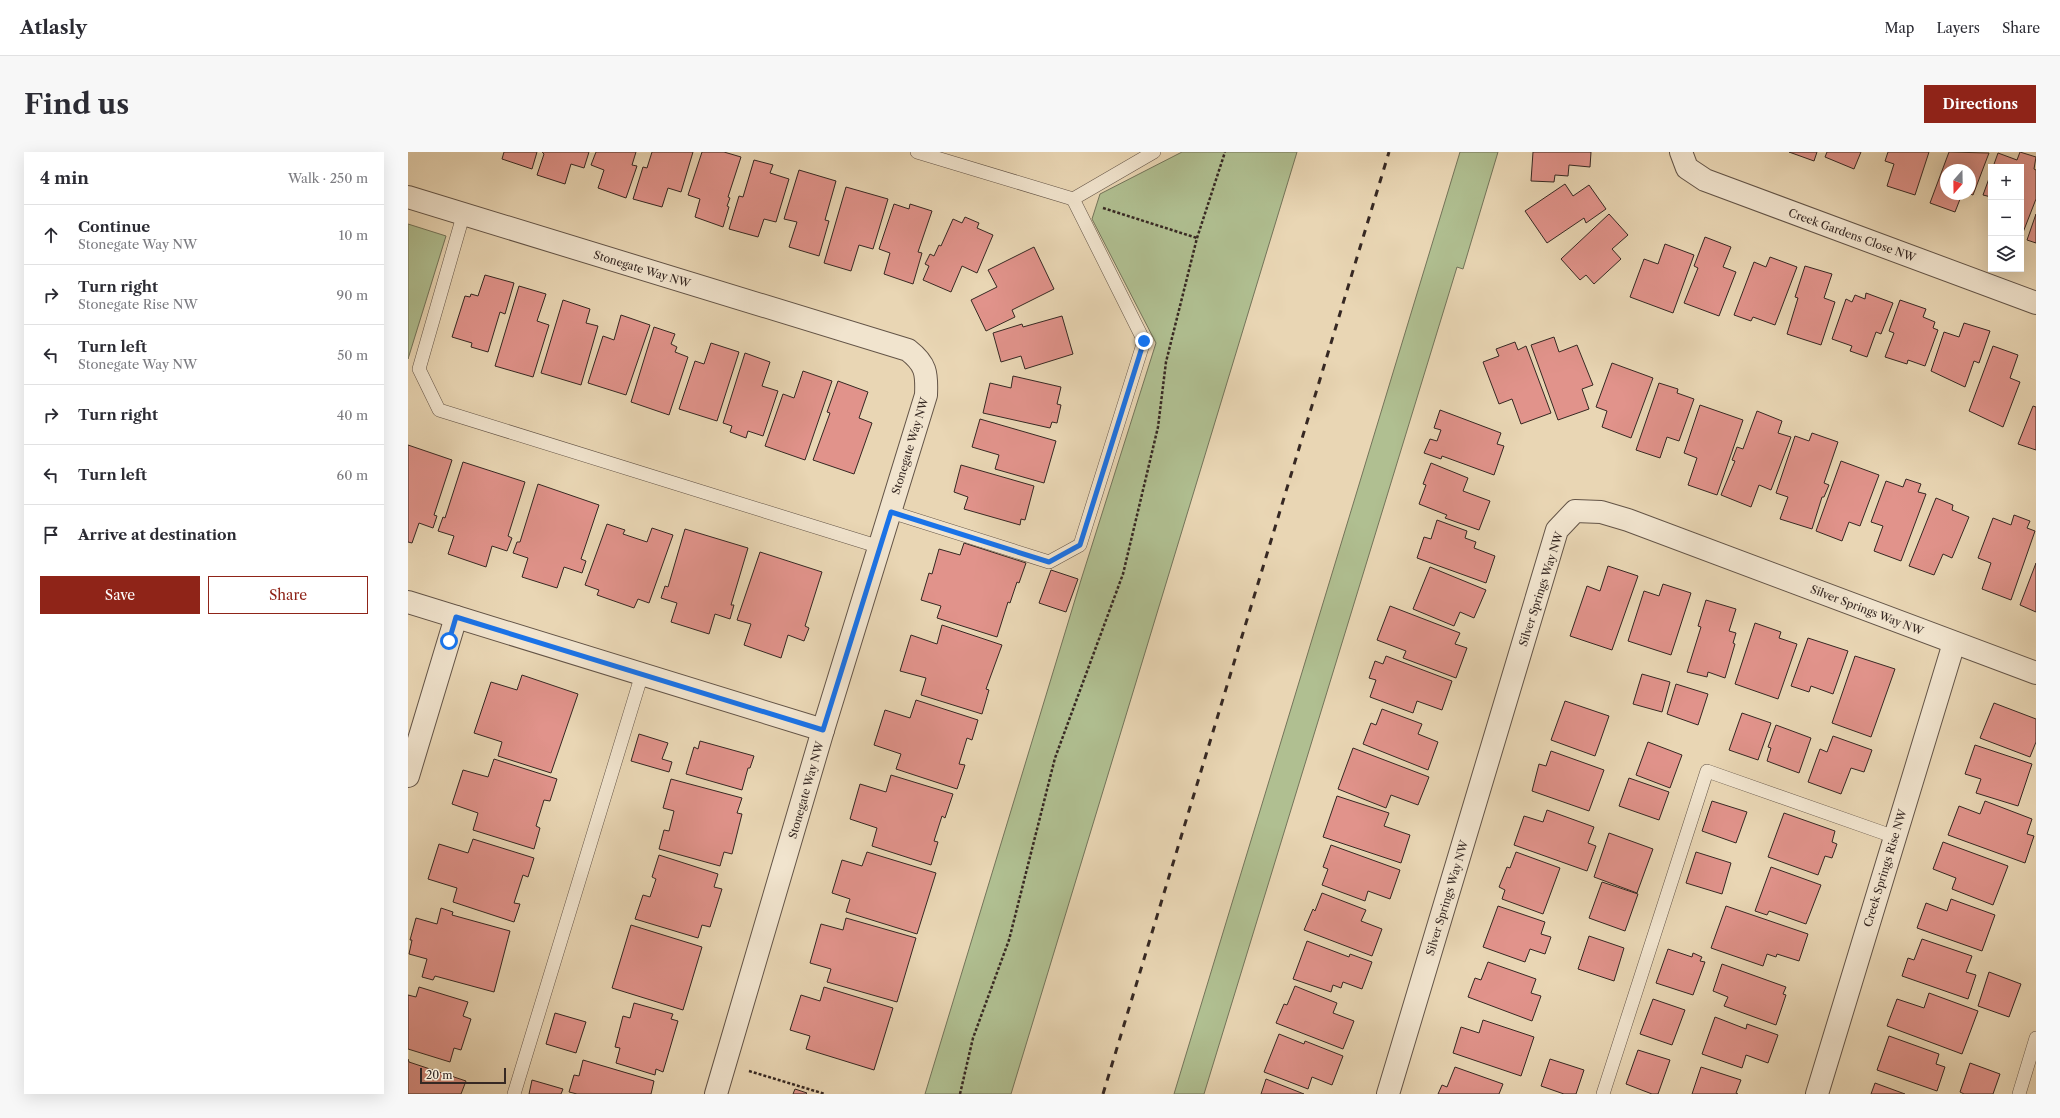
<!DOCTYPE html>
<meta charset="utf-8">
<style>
body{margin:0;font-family:"Libre Caslon Text",serif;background:#f7f7f7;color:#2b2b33}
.controls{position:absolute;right:12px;top:12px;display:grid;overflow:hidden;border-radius:0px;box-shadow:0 4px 16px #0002}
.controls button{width:36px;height:36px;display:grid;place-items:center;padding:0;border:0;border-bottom:1px solid #e1e1e2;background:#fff;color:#2b2b33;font:20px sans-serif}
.compass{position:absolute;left:1532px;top:12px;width:36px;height:36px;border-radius:50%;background:#fff;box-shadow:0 4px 16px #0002;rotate:200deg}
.scale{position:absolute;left:12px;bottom:10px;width:86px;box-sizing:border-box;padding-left:4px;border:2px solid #362823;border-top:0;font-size:11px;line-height:14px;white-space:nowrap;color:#362823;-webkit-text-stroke:3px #f1e4ce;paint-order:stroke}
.stop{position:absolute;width:12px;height:12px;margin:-9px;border:3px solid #1a73e8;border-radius:50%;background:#fff}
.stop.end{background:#1a73e8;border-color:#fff;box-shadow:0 1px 4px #0008}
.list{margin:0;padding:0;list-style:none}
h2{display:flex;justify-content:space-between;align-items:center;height:52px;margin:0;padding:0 16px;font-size:17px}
h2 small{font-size:13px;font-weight:400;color:#7c7c81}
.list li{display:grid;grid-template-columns:26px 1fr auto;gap:12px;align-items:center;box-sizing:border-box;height:60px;padding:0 16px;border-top:1px solid #e1e1e2}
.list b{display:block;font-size:15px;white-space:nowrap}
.list p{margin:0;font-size:13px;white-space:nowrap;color:#7c7c81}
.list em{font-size:13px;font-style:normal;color:#7c7c81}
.actions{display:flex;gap:8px;padding:12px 16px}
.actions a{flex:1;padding:9px 0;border:1px solid #8f2418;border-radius:0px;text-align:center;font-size:14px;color:#8f2418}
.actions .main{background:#8f2418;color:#fff}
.icon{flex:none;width:22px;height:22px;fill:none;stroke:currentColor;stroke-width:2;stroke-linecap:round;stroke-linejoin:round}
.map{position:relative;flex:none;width:1628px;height:942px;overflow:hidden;border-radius:0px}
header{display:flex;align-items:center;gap:24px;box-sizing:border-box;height:56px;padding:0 20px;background:#fff;border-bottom:1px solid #e1e1e2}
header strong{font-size:19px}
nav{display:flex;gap:22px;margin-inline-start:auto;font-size:14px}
.intro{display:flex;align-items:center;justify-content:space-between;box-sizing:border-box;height:96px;padding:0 24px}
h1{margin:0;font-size:28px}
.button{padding:10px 18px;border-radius:0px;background:#8f2418;color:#fff;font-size:14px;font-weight:700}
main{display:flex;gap:24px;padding:0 24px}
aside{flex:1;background:#fff;border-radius:0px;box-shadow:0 4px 16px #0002}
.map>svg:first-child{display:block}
.green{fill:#b0bf91;stroke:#73745a}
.building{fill:#e1938b;stroke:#362823}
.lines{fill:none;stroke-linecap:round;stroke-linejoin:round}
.lane-casing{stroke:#635447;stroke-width:14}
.street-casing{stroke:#635447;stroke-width:24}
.path{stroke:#362823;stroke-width:2.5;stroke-dasharray:3 2;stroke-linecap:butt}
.lane{stroke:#f1e4ce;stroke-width:13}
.street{stroke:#f1e4ce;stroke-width:22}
.rail{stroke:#362823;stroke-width:3;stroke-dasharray:7 7;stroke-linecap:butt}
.route{stroke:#1a73e8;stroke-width:5}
.labels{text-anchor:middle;stroke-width:4;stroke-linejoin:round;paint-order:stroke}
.street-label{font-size:11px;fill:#362823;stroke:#f1e4ce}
</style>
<header>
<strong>Atlasly</strong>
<nav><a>Map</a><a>Layers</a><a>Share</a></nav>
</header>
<div class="intro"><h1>Find us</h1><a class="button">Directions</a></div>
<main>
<aside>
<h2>4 min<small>Walk · 250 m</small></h2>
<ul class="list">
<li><svg class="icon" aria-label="ahead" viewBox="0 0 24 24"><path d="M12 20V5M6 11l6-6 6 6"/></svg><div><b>Continue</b><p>Stonegate Way NW</p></div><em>10 m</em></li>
<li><svg class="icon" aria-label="right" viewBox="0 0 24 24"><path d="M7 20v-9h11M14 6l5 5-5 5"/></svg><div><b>Turn right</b><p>Stonegate Rise NW</p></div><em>90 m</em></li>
<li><svg class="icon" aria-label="left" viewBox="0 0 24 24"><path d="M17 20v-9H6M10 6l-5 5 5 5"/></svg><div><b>Turn left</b><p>Stonegate Way NW</p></div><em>50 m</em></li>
<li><svg class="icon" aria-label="right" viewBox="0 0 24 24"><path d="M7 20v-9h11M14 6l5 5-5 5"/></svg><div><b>Turn right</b></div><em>40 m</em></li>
<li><svg class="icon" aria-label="left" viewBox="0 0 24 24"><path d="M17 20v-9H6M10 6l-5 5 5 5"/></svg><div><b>Turn left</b></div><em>60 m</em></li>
<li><svg class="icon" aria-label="arrive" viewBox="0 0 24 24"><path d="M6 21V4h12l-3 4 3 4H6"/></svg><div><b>Arrive at destination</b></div></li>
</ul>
<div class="actions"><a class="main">Save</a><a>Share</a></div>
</aside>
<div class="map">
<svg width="1628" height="942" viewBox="0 0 1628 942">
<rect width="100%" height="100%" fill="#e9d6b4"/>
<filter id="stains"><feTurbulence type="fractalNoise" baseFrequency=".005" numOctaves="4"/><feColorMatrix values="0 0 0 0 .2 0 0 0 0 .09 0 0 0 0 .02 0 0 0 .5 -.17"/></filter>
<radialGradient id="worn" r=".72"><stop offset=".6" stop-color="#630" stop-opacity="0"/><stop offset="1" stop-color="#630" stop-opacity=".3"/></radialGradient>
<g class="green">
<polygon points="774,0 889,0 603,942 517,942 673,428 748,191 684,67 692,42"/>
<polygon points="1052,0 1090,0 1055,117 1049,115 796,942 766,942"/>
<polygon points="0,72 38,84 0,207"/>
</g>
<g class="building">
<polygon points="96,0 129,0 124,17 94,7"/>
<polygon points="134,0 181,0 176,16 163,12 157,32 129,23 136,2"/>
<polygon points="188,0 228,0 224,13 229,14 218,46 190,36 196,18 183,13"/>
<polygon points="244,0 285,0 273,40 260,36 254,55 225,47 235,15 239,16"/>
<polygon points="294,0 316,0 333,5 320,45 322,46 319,54 321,55 315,75 287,65 292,47 280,43"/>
<polygon points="1125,0 1183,0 1182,15 1161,13 1160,24 1147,23 1146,30 1123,29"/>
<polygon points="1381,0 1409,0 1406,9"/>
<polygon points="1419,0 1453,0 1446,17 1417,5"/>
<polygon points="1480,0 1521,0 1507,43 1479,34 1486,12 1477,9"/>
<polygon points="1541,0 1581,1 1565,43 1562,42 1562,18 1538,18 1538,42 1554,42 1547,60 1522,51"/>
<polygon points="1612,0 1628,5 1626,17 1628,18 1628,47 1614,83 1613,15 1585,15 1590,1 1609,8"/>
<polygon points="346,8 365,13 362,21 381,27 368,70 356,67 350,85 321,77 331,44 335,45"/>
<polygon points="391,18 428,29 417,68 421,69 411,104 381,95 389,70 376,67"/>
<polygon points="1583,21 1583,45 1575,43"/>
<polygon points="1157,32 1165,44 1181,33 1198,57 1178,71 1176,66 1139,91 1117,59"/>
<polygon points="438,35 480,47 465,97 451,93 443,119 416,111"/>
<polygon points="486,52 501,57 502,52 524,59 510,100 514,101 505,132 476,122 482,101 471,97"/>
<polygon points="1201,62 1220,83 1204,97 1213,107 1186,132 1178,123 1172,128 1153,107"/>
<polygon points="1628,62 1628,91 1619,88"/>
<polygon points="557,65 571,71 569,76 585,83 569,121 554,114 543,140 515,128 521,114 517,112 522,102 526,104 531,93 533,94 545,67 554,71"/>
<polygon points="1297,85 1323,95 1315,115 1328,120 1311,164 1276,151 1290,116 1286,114"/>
<polygon points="1257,92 1286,103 1265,161 1222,145 1236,107 1250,112"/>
<polygon points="626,95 646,137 604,158 607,165 578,179 563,148 589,135 580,118"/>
<polygon points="1362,105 1389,115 1367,173 1345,165 1343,169 1326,163 1346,110 1358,115"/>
<polygon points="1397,114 1424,122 1416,146 1427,150 1413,193 1379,182 1390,146 1387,145"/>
<polygon points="77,123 106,131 97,162 92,160 80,200 63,195 64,191 44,185 57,144 62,145 63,142 70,144"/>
<polygon points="111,134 138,142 129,169 141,173 125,225 87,214"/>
<polygon points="1458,141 1485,151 1473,182 1468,180 1459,205 1442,199 1444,194 1424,187 1438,147 1444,150 1447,143 1457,147"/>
<polygon points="155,148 182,157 178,171 190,174 173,233 133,221"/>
<polygon points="1492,148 1518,157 1515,165 1527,170 1525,176 1530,178 1517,214 1500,208 1499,212 1477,205 1486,181 1481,179"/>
<polygon points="213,163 242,173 218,243 180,231 195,184 206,188"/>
<polygon points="654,164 665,202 617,217 613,204 593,210 585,181 614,172 615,175"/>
<polygon points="1556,171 1582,179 1571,211 1566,209 1557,235 1523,219 1536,180 1551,185"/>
<polygon points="246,175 267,182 263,192 269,195 267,200 280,205 261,263 223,250"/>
<polygon points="1146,185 1151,200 1169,193 1185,233 1174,237 1181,257 1150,268 1123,193"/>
<polygon points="1107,190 1110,198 1118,194 1143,261 1113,272 1104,247 1091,252 1075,210 1091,204 1088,197"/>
<polygon points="303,191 331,200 309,269 271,257 287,209 296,212"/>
<polygon points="1585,194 1610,203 1602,226 1612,230 1595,275 1561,259"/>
<polygon points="337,201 362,210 354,234 370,239 355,284 340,279 338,286 322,280 324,274 315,271"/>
<polygon points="1204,211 1245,226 1223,286 1194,275 1199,259 1188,255"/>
<polygon points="395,219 424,229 397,308 357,294 375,242 386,246"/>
<polygon points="605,224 653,235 649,252 653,253 649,271 644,270 642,276 575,261 582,231 603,236"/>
<polygon points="430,229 460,240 451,266 464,271 446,322 405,308 422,261 419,260"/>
<polygon points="1251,231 1270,237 1269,241 1286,247 1271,289 1259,285 1252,306 1228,298"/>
<polygon points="1292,253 1335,268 1309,343 1280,333 1289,306 1276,301"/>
<polygon points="1625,254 1628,255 1628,298 1610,292"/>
<polygon points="1032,258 1093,281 1089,292 1096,294 1086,323 1034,304 1033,307 1016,301 1022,287 1029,289 1033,278 1026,276"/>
<polygon points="1349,259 1374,269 1370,281 1383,285 1363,338 1351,333 1343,355 1313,343 1327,309 1324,308 1329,295 1335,297"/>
<polygon points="572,267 648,289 636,331 587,317 591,303 564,295"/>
<polygon points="1404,281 1430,290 1416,331 1421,333 1416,345 1414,345 1404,377 1372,367 1380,345 1368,341 1387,284 1401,289"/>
<polygon points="0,293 44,308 26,363 29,364 25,376 11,371 4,391 0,390"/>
<polygon points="1433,309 1471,323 1452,374 1441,370 1434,389 1408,379"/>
<polygon points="55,310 117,330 100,384 104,386 99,399 84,394 78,415 40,402 46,384 30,379 35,365 37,366"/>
<polygon points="1023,311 1060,326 1055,339 1082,349 1071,378 1037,366 1039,363 1011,352 1018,333 1015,332"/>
<polygon points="553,313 626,334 617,368 613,367 612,373 556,357 560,345 546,340"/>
<polygon points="1498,327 1513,332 1510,340 1518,342 1493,409 1466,399 1475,374 1463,370 1478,329 1495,335"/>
<polygon points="130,332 191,353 173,407 178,409 174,421 156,415 149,436 114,425 120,406 105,401 109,390 112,390"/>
<polygon points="1528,346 1545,353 1544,358 1561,365 1544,406 1535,402 1526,423 1501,414"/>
<polygon points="1606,363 1622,369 1619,376 1627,379 1603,448 1574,437 1583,411 1570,406 1585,366 1603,373"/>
<polygon points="1029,368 1059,379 1057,386 1068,390 1066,396 1087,404 1078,431 1009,406 1016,385 1023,387"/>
<polygon points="199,372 217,378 215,382 239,390 244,376 265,383 241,451 230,447 226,456 189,443 191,438 177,433"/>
<polygon points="277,377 340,396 323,453 326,453 322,467 307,462 301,482 263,470 269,451 253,446 257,434 260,435"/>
<polygon points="556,391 618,411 611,431 609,430 602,451 600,450 589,485 529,466 533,454 513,448 521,421 524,422 531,397 552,403"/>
<polygon points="352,400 414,420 397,474 401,476 396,489 380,483 373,506 336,493 343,472 329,468"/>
<polygon points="1628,411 1628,460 1612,453"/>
<polygon points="1200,414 1230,424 1204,498 1162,484 1179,434 1192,439"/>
<polygon points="1022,415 1078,438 1066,466 1052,460 1046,474 1005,457"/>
<polygon points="643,418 670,427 658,460 631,451"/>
<polygon points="1255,432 1283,441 1263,503 1220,489 1236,439 1251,444"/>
<polygon points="1298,448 1328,457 1321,479 1328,481 1325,491 1327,492 1317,526 1300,520 1299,525 1279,520 1293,475 1290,474"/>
<polygon points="982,454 1052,481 1047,492 1059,496 1048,526 995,506 998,499 969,488"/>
<polygon points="1347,471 1373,480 1371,486 1389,492 1370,547 1327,532"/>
<polygon points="534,473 594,493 578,537 581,538 574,562 513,543 518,526 492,519 503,483 529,492"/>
<polygon points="1400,486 1440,499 1425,542 1403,534 1401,540 1383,534"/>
<polygon points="978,504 1044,529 1034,558 1009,549 1005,561 962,545 968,528 961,526 967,509 975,512"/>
<polygon points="1447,504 1487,517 1463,585 1424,571"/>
<polygon points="1234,522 1262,530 1254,560 1225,552"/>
<polygon points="114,523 170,542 143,621 90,604 94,590 66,581 83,530 109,538"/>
<polygon points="1268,532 1300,542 1290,573 1259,562"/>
<polygon points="508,548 570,568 564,588 559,586 551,612 557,613 549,637 488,617 493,602 466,593 477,558 502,566"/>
<polygon points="1157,549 1201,564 1187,604 1143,588"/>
<polygon points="1586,551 1628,567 1628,590 1622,605 1572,586"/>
<polygon points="974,557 1014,572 1010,582 1030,590 1020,618 955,592 963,571 968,573"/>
<polygon points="1334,561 1363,571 1350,608 1321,598"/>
<polygon points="1368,573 1403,586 1391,621 1359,609 1363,596 1360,595"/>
<polygon points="231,582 260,591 254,607 264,610 261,620 223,609"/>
<polygon points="1425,584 1464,598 1456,620 1443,616 1433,642 1400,630 1412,597 1419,600"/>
<polygon points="292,589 346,604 342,616 340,616 334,638 278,622 286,595 290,597"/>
<polygon points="1240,590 1274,603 1262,636 1228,623"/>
<polygon points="1567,593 1624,612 1610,654 1568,641 1573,627 1557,622"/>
<polygon points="945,596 1021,625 1010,653 983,643 978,656 930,637"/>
<polygon points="1143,599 1196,618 1181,659 1124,639 1131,612 1138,614"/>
<polygon points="86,607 149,627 142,649 136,648 128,674 132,676 126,697 65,678 70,661 44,652 55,618 80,625"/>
<polygon points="483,623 545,642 537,666 534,664 526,689 530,690 523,713 464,694 469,676 442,667 452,632 478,640"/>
<polygon points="1221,626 1261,640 1251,668 1211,654"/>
<polygon points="263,627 334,646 329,661 334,662 324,702 316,700 312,714 251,697 256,678 261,679 266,659 255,656"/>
<polygon points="929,644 981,661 976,674 1002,683 993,711 915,685"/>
<polygon points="1304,649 1339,660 1328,691 1294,679"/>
<polygon points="1577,649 1624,667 1619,682 1626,684 1617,711 1540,683 1551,654 1572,662"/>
<polygon points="1139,658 1186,675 1180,691 1188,694 1179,719 1106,693 1116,664 1135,670"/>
<polygon points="1376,661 1427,679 1424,690 1429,692 1424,706 1417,704 1410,723 1360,705"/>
<polygon points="1201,681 1245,697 1229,741 1186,725"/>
<polygon points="65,687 126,706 120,725 115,723 106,751 112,752 106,770 45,750 49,736 20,727 31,692 60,701"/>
<polygon points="1535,690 1600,714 1585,753 1544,737 1548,726 1525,717"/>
<polygon points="923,693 992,718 982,747 960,739 957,749 914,733 920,717 915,715"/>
<polygon points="459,700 528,721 509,782 438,760 442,747 424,741 434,708 454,714"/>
<polygon points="1108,700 1152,716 1135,762 1094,747 1097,738 1091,735 1099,715 1102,716"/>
<polygon points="1288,700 1323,711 1314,742 1278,731"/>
<polygon points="251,703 310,722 306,735 314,737 302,775 294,773 290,786 227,767 235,743 242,745 248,727 244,725"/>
<polygon points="1363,715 1413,733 1398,772 1361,759 1359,763 1347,759"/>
<polygon points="1194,730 1230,742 1217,779 1181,766"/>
<polygon points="914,741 958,758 953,769 974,777 964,804 896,778 905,757 907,759"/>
<polygon points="1543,747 1587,763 1574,799 1509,776 1518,751 1539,759"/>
<polygon points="1090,754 1137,770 1133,782 1143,785 1137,802 1122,797 1117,810 1075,795"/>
<polygon points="1318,754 1400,782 1391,809 1369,802 1368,805 1359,802 1355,814 1303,796"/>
<polygon points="33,756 45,760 44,763 102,779 86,840 27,824 25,828 14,825 19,807 1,802 4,788 2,788 8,766 29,772"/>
<polygon points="438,766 508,786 489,850 419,830 423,817 402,811 413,772 435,778"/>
<polygon points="223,773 294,795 275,858 204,836"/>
<polygon points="1181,784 1216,796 1206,829 1170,817"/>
<polygon points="1514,787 1564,804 1558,820 1568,823 1560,847 1494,824 1500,806 1506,808"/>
<polygon points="899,789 941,805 942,802 964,810 954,837 935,830 933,836 925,833 923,840 885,827"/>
<polygon points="1260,797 1284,805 1285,801 1294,805 1292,809 1297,810 1285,843 1248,831"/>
<polygon points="1080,810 1128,827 1123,841 1133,844 1124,869 1060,845 1067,826 1073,828"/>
<polygon points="1314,812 1378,835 1375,842 1378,843 1368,873 1316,854 1320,845 1305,839"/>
<polygon points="1581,820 1613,832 1601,865 1570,854"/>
<polygon points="887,834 929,851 925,861 946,869 935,897 868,871 876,852 879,853"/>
<polygon points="11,835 60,850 55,864 63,867 53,898 46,896 42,910 0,897 0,843 8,845"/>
<polygon points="416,835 485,856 466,918 398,897 402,884 382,878 393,843 412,849"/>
<polygon points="1521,841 1570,859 1554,902 1479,874 1489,847 1516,856"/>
<polygon points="1245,847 1277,858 1264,893 1232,882"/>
<polygon points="226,851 265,862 263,867 270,869 255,920 248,917 247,923 208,911 212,896 207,895 215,864 222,866"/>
<polygon points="147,861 178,870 168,901 138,892"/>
<polygon points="1307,865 1338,877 1339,872 1370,883 1360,911 1338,903 1334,916 1294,902"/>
<polygon points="1075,868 1126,885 1113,924 1045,901 1053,875 1071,881"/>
<polygon points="871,882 896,892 897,889 935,904 924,933 904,925 900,937 856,920"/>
<polygon points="1481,884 1531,902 1528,912 1537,915 1529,939 1469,918"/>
<polygon points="1230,898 1262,908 1250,942 1244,942 1218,932"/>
<polygon points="0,907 1,910 58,929 53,942 0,942"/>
<polygon points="1142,907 1176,918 1168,942 1156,942 1133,934"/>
<polygon points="175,908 246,929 243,942 169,942 161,940 166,923 171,924"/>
<polygon points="1562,911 1592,922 1585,942 1556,942 1552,940"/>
<polygon points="1047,915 1095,932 1091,942 1030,942 1034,933 1039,935"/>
<polygon points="1293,915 1333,928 1328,941 1330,942 1284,942"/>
<polygon points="858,927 896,942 853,942"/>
<polygon points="124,928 155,937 153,942 121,942"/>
<polygon points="1467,931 1497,942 1463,942"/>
<polygon points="387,937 399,941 398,942 385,942"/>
</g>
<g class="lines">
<defs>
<g id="lane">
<polyline points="509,0 665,47 746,0"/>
<polyline points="55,64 11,217 31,258 472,395"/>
<polyline points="483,360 641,410 672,393 736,189 665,47"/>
<polyline points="106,942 234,522"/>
<polyline points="1195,942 1299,619 1487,685"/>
<polyline points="1611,942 1628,886"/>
</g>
<g id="street">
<polyline points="1273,0 1279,16 1297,28 1628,151"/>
<path d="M0,45l500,153c18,14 19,23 18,45l-103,335 -107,364"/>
<polyline points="0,450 415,578"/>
<polyline points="0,624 48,465"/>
<polyline points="980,942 1149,378 1167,359 1193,360 1220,368 1628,521"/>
<polyline points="1409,942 1546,491"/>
</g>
</defs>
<use href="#lane" class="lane-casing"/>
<use href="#street" class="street-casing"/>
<g class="path">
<polyline points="695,56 789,86"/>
<polyline points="341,919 417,942"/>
<polyline points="552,942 565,886 601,788 647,606 715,422 750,275 758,210 789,86 817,0"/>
</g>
<use href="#lane" class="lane"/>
<use href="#street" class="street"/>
<polyline class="rail" points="695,942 981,0"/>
</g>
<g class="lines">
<polyline class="route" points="41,489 48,465 415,578 483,360 641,410 672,393 736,189"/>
</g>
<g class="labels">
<g class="street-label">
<text transform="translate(1444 83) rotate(20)" y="4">Creek Gardens Close NW</text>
<text transform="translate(234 117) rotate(17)" y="4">Stonegate Way NW</text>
<text transform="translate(502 294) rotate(-73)" y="4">Stonegate Way NW</text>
<text transform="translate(1133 437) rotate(-72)" y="4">Silver Springs Way NW</text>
<text transform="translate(1459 458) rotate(21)" y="4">Silver Springs Way NW</text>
<text transform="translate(398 638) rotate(-74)" y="4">Stonegate Way NW</text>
<text transform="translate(1477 716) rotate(-73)" y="4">Creek Springs Rise NW</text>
<text transform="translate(1039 746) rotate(-73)" y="4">Silver Springs Way NW</text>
</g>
</g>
<rect width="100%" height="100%" filter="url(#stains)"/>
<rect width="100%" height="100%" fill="url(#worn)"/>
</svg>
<div class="controls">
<button>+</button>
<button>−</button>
<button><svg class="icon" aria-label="layers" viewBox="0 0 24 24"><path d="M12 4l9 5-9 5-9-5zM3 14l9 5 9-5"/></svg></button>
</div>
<svg class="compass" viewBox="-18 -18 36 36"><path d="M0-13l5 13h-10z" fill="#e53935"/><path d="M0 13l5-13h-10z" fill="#7c7c81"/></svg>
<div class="scale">20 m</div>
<div class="stop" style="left:41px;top:489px"></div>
<div class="stop end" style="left:736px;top:189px"></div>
</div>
</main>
